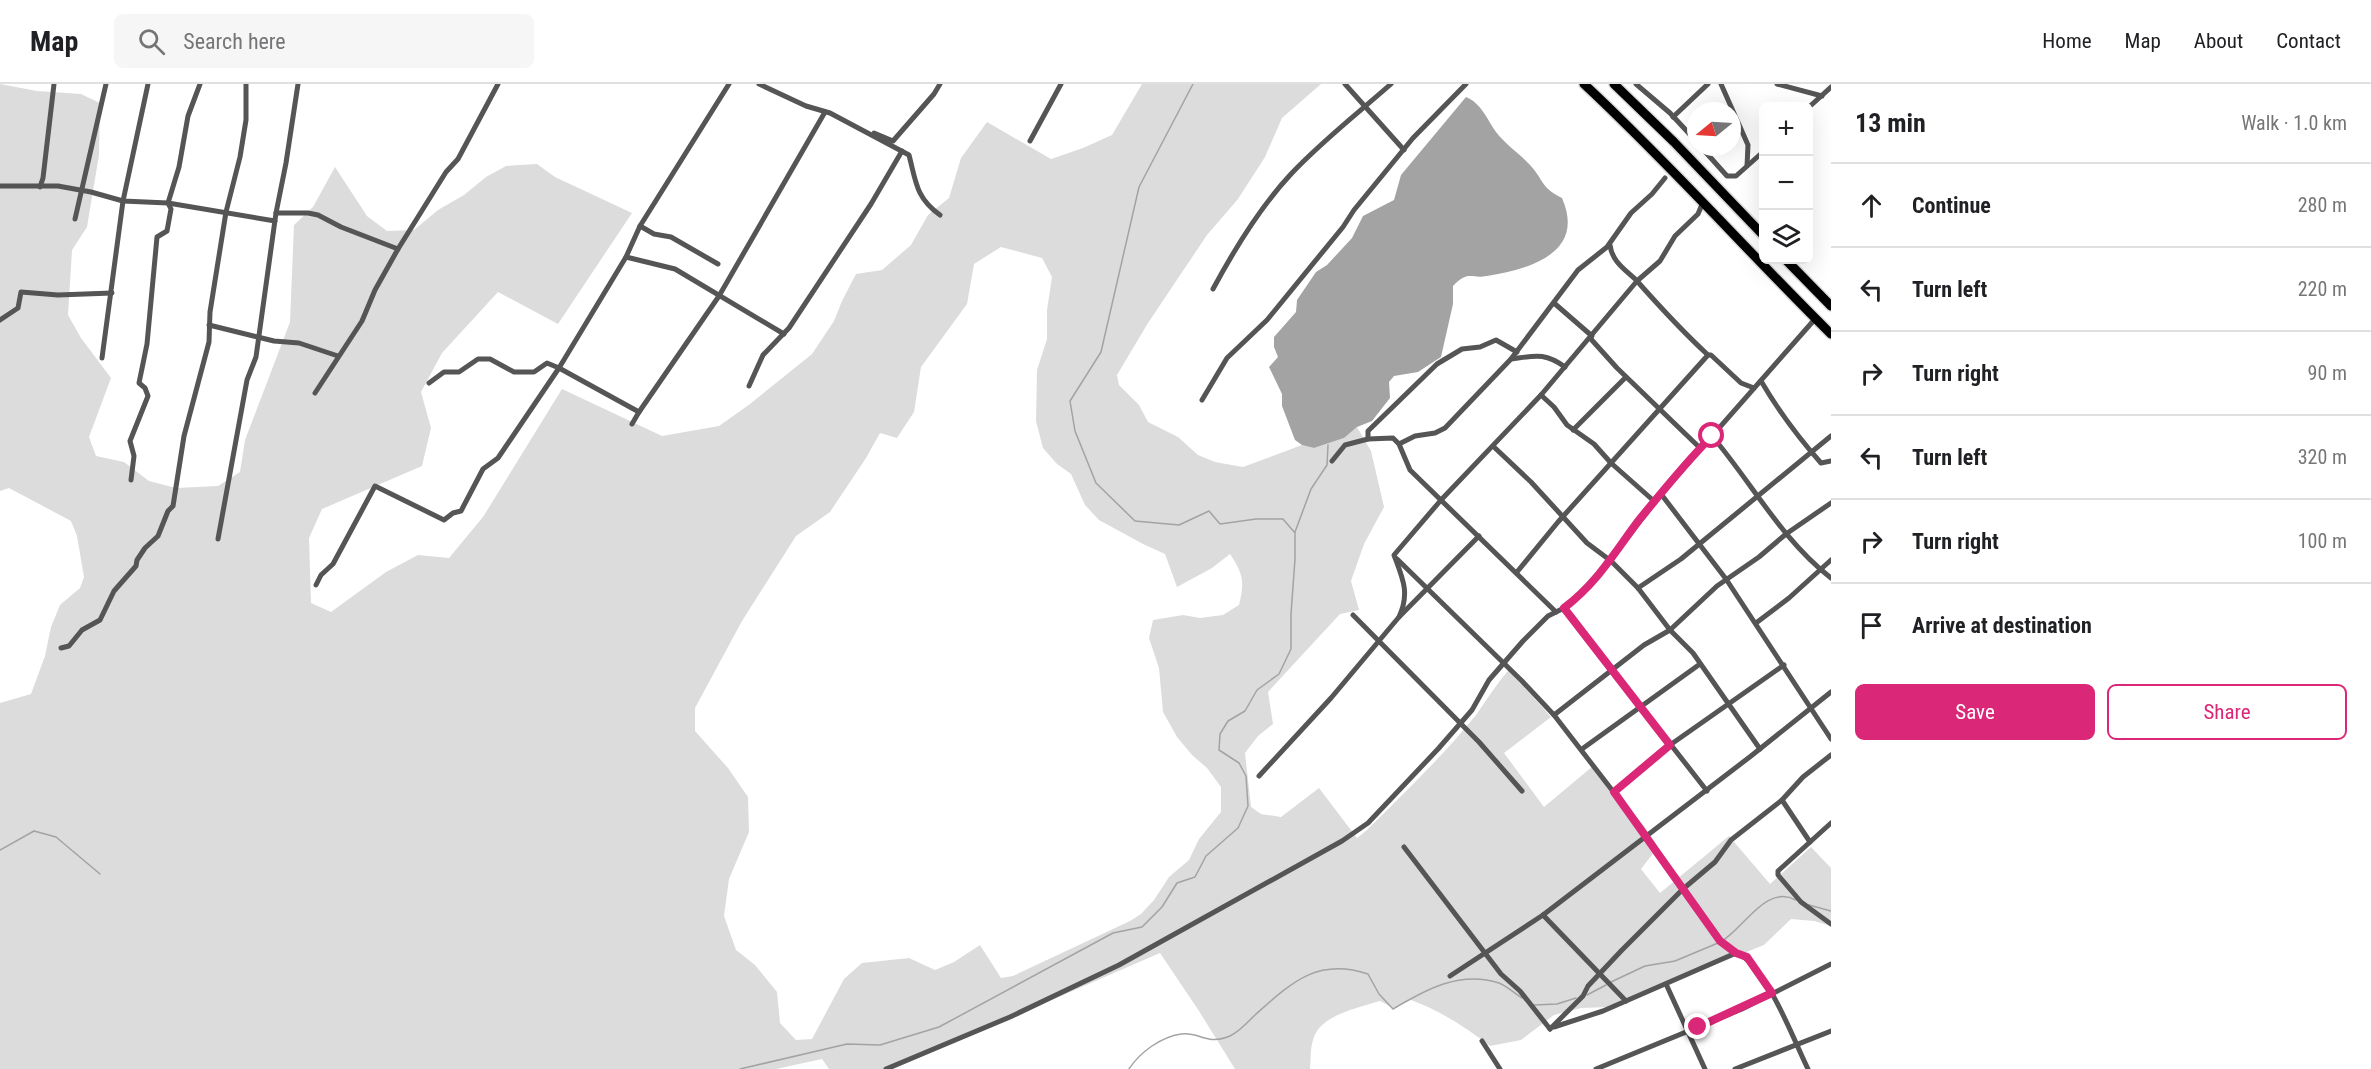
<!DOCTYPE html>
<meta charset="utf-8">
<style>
body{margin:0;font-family:"Roboto Condensed",sans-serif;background:#f6f6f6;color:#202124}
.controls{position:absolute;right:18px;top:18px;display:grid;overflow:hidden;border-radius:9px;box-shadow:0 6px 24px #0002}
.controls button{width:54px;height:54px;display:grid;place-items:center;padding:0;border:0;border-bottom:2px solid #e0e0e0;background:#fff;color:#202124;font:30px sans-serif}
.compass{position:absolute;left:1687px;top:18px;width:54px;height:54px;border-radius:50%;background:#fff;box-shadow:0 6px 24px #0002;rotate:252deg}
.stop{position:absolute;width:18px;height:18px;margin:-14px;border:4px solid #db2777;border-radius:50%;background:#fff}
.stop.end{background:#db2777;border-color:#fff;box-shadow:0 2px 6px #0008}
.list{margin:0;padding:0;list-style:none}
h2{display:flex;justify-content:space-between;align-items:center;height:78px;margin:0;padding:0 24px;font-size:26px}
h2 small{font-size:20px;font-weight:400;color:#757577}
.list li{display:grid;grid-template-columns:39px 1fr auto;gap:18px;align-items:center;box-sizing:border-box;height:84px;padding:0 24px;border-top:2px solid #e0e0e0}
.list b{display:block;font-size:22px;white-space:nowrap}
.list em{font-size:20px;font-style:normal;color:#757577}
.actions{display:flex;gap:12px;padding:18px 24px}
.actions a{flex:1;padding:14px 0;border:2px solid #db2777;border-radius:9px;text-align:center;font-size:21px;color:#db2777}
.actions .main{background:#db2777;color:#fff}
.icon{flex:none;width:33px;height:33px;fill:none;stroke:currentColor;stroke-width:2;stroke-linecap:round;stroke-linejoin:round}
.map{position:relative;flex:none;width:1831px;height:985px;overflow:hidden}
header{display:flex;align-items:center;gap:36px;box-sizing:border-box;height:84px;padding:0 30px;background:#fff;border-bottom:2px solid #e0e0e0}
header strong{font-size:28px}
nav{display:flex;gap:33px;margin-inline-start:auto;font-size:21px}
.search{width:420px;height:54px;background:#f6f6f6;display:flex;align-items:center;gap:15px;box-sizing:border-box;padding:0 21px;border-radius:9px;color:#757577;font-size:22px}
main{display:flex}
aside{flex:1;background:#fff}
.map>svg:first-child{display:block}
.green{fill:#dcdcdc;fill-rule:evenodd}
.water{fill:#a3a3a3}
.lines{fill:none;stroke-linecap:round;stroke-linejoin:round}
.stream{stroke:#a3a3a3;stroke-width:1.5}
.trunk-casing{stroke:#dbdbdb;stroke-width:12}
.minor{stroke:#555;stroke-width:5}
.trunk{stroke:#000;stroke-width:9}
.route{stroke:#db2777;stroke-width:8}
</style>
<header>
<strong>Map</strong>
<div class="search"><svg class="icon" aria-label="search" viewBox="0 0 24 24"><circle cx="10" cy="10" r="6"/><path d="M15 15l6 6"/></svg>Search here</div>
<nav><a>Home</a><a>Map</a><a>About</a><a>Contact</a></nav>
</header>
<main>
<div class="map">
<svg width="1831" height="985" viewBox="0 0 1831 985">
<rect width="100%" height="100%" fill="#fff"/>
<path class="green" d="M0,0l37,7 44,3 19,9 -1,52 -12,72 -15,23 -4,65 13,23 30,40 -22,59 7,19 28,6 25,19 27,7 42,-2 22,-14 5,-32 45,-118 4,-97 19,-18 22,-40 32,49 20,15 27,-1 24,-20 26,-15 22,-18 20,-11 31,-2 18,13 77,36 -74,111 -60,-32 -56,61 -21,39 10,36 -9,38 -100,43 -13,29 2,65 20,9 55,-40 32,-17 31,3 34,-41 79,-128 100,47 57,-10 31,-22 62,-50 22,-33 8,-20 14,-27 26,-4 29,-25 17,-30 21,-17 12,-40 26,-36 64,37 32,-11 29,-13 30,-51h179l-39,34 -17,39 -27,42 -31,36 -59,88 -31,52 2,10 20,20 9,17 30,15 20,18 17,7 28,5 59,-22 12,3 30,-10 13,-11 14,24 13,56 -20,37 -13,37 8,29 -19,4 -72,78 5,32 -15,12 -13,17 6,54 10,7 20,3 38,-29 38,50 10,-8c37,-37 76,-74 109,-115 11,-15 20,-31 33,-45l42,47 -47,36 40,54 49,-41 52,61 13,20 -17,22 19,24 69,-57 41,48 41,-37 20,21v58l-17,-5 -23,-2 -27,26 -154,62 -29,1 -27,7 -33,25 -31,6c-25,-19 -49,-35 -79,-46l-18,8 -13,-7c-22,7 -61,14 -67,39 -3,9 -2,20 -3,29h-75l-36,-58 -39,-58 -267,116h-64l-7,-10 -46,10h-776v-366l31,-9 14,-38 6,-29 9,-22 20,-17 4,-11 -7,-41 -6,-15 -62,-33 -9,3zM1001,163l41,11 10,19 -5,33v29l-10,31 -1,51 7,27 14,16 14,10 14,31 14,15 44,24 22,10 12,33 35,-19 18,-14c13,20 15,27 9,51l-16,10 -23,3 -17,-3 -30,5 -4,18 10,30 4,44 14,25 15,18 15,13 14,19v25l-22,27 -10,21 -20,17 -15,23 -13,14 -11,7 -117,55 -12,2 -21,-33 -26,17 -19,8 -26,-12 -47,5 -18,16 -32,60 -16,1 -16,-17 -3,-31 -22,-27 -19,-15 -12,-34 5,-37 20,-47 -1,-35 -20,-29 -33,-37v-23l47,-87 54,-85 34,-24 36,-54 14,-25 17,5 17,-26 7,-45 46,-63 7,-40z"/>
<path class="water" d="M1466,13c15,6 21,22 30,35 11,14 23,21 34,33 14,15 10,22 32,33 24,55 -32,71 -75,78 -17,3 -18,-6 -34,10v18l-12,53 -23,15 -24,4 -5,6 1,16 -18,23 -15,6 -13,11 -30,10 -12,-3 -7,-5 -13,-34v-12l-13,-27 9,-10 -4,-10v-10l22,-25 1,-12 19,-28 11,-7 25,-27 11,-22 31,-16 7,-25z"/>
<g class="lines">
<g class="stream">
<polyline points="1295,448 1311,405 1327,381 1328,361"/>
<polyline points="0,766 34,747 56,753 100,790"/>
<polyline points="1809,821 1831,827"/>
<path d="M1722,857c23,-14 44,-57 74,-41"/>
<polyline points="1611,898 1645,882 1675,877 1718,859"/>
<polyline points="1587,911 1606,901"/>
<polyline points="1534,921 1557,920 1576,914"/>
<polyline points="740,985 847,960 880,961 939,943 1113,849 1142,843 1162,823 1177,799 1195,793 1206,772 1238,744 1248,722 1246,692 1239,679 1219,666 1220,650 1228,637 1245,627 1257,606 1279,590 1291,565 1291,530 1295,475 1295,449 1283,435 1256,435 1220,440 1209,427 1179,441 1135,437 1096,399 1075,347 1070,317 1101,268 1139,103 1193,0"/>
<path d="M1129,985c11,-17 32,-32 52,-35 18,-3 25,12 49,2 9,-4 18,-14 25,-21 36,-32 62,-58 113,-41l11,20 14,15c32,-19 67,-39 106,-26 8,3 16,11 23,15"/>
</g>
<defs>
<g id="trunk">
<path d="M1584,0c86,80 164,168 247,250"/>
<polyline points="1614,0 1674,58 1764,152"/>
<polyline points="1786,176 1831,222"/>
</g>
</defs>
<use href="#trunk" class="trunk-casing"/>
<g class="minor">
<path d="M759,0l47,22 24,7 79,42c7,27 7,43 31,60"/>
<polyline points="1345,0 1404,66"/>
<polyline points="1636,0 1670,29 1696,57"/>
<polyline points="1721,0 1748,61 1747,82"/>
<polyline points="1777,0 1822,12"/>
<polyline points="1808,24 1831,3"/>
<polyline points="1673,33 1708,0"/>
<polyline points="874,49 893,57 934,10 940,0"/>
<polyline points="1030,57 1061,0"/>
<polyline points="1701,63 1727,92 1736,92 1764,67"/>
<polyline points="0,102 58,102 91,108 123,117 168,119 275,137"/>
<polyline points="40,103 43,94 54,0"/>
<polyline points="276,129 308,129 318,131 341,143 398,165"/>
<polyline points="75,135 106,0"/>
<polyline points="640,142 654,150 671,153 718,180"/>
<path d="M1610,161c2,17 16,25 27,36 23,26 45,50 71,74"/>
<polyline points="626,173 675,185 784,250"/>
<path d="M1213,205c21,-39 48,-83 78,-115 31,-33 66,-60 100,-90"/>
<polyline points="1554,219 1592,252"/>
<polyline points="0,236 18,224 21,208 58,211 112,209"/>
<polyline points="209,241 274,257 299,259 338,272"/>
<polyline points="1590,254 1617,284 1700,364"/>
<polyline points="102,274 123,117 148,0"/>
<path d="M1511,275c24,-3 33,-7 54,8"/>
<path d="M1761,297c17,29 37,56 60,82l10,-2"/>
<polyline points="429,299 444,288 459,288 478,275 490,275 514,288 534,288 547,279 559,284 639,328 719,212 825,28"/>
<polyline points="749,302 763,271 789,244 871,120 902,67"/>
<polyline points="315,309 362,237 375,206 398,165 446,88 458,75 498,0"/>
<polyline points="1541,311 1554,323 1567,341 1594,360 1611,379 1655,418"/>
<polyline points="1202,316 1227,274 1267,236 1343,143 1354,126 1413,54 1466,0"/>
<polyline points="632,340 639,328"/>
<polyline points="1573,346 1626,293"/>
<path d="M1712,352c40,47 69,103 119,142"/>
<polyline points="1368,355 1368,347 1437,280 1462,265 1480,263 1496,256 1517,268"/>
<polyline points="1399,360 1415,352 1435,349 1445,344 1511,275 1578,186 1607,163 1631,129 1652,110 1665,94"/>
<polyline points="1494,363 1531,398 1587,459 1611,477 1638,504 1670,546 1693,569 1760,665"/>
<polyline points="1332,377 1345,361 1368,355 1393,354 1399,360 1410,386 1556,528"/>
<polyline points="131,396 134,372 130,357 148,312 145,304 139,299 147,260 157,153 167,147 171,125 168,119 179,83 188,32 200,0"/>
<polyline points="1661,410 1726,495 1831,655"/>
<polyline points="218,455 247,296 256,273 276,129 286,79 298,0"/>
<polyline points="1397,475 1522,597 1554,631 1639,741 1720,857 1736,869"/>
<polyline points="1517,488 1558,438 1708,271 1711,271 1741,299 1754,304"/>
<polyline points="316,501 321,491 333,480 375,402 444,436 453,429 461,427 483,385 498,374 559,284 626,173 640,142 729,0"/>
<polyline points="1638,504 1681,475 1831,352"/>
<polyline points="1564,524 1707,707"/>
<polyline points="1353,531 1479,658 1522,707"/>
<path d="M1399,533c11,-24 4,-38 -5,-62l47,-55 100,-105 96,-114 23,-20 15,-25 23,-22 5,-12"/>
<polyline points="1756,539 1789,514 1831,476"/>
<polyline points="61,564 69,562 82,546 100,536 114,507 136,482 137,476 145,464 158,452 168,427 173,422 184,352 209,258 210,228 226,128 240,73 246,36 246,0"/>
<polyline points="1554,631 1644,561 1670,546 1717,502 1759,473 1786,450 1831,419"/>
<polyline points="1582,665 1700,580"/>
<polyline points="1259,692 1331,614 1399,533 1479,452"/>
<polyline points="1614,708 1670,661 1784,581"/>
<polyline points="1782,716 1810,758"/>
<polyline points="1831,739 1778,787 1778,791 1801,818 1831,840"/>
<polyline points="1404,763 1501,890 1520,907 1550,945"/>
<polyline points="1543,831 1626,917"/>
<polyline points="1450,892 1543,831 1751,672 1831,608"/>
<polyline points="1666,900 1705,985"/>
<path d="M1554,943l49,-16 133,-58c30,11 57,86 72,116"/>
<polyline points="1550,945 1583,912 1588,902 1622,866 1683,805 1715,778 1731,756 1782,716 1803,693 1831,671"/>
<polyline points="1482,957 1500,985"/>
<polyline points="886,985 1010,933 1119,881 1342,757 1368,739 1438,665 1472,626 1489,596 1523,557 1548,532 1564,524 1590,502 1661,410 1815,235"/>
<polyline points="1596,985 1742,925 1831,880"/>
<polyline points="1735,985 1831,947"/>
</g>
<use href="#trunk" class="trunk"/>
</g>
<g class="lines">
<path class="route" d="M1698,943l74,-34 -25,-36 -11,-4 -16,-12 -106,-149 56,-47 -106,-137c34,-26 50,-55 75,-88 23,-28 47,-58 73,-84"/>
</g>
</svg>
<div class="controls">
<button>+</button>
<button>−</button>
<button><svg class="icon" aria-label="layers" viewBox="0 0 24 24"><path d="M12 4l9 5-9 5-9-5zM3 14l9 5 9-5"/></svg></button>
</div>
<svg class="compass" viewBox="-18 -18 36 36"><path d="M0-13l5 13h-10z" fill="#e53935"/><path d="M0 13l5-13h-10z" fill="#757577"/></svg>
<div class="stop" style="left:1712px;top:352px"></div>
<div class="stop end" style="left:1698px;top:943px"></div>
</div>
<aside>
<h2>13 min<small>Walk · 1.0 km</small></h2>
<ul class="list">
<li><svg class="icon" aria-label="ahead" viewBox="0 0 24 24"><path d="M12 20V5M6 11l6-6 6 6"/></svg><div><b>Continue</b></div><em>280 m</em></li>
<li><svg class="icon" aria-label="left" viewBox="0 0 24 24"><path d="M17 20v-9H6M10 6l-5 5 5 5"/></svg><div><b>Turn left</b></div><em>220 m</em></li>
<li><svg class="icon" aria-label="right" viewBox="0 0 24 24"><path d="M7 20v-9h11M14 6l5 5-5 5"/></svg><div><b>Turn right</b></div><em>90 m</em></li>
<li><svg class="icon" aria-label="left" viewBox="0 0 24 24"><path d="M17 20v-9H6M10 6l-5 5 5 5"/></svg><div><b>Turn left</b></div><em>320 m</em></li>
<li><svg class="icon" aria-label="right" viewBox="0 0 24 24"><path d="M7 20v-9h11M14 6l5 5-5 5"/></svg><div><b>Turn right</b></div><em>100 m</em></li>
<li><svg class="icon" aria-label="arrive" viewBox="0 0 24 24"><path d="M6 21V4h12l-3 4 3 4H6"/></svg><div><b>Arrive at destination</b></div></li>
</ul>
<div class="actions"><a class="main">Save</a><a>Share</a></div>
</aside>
</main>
